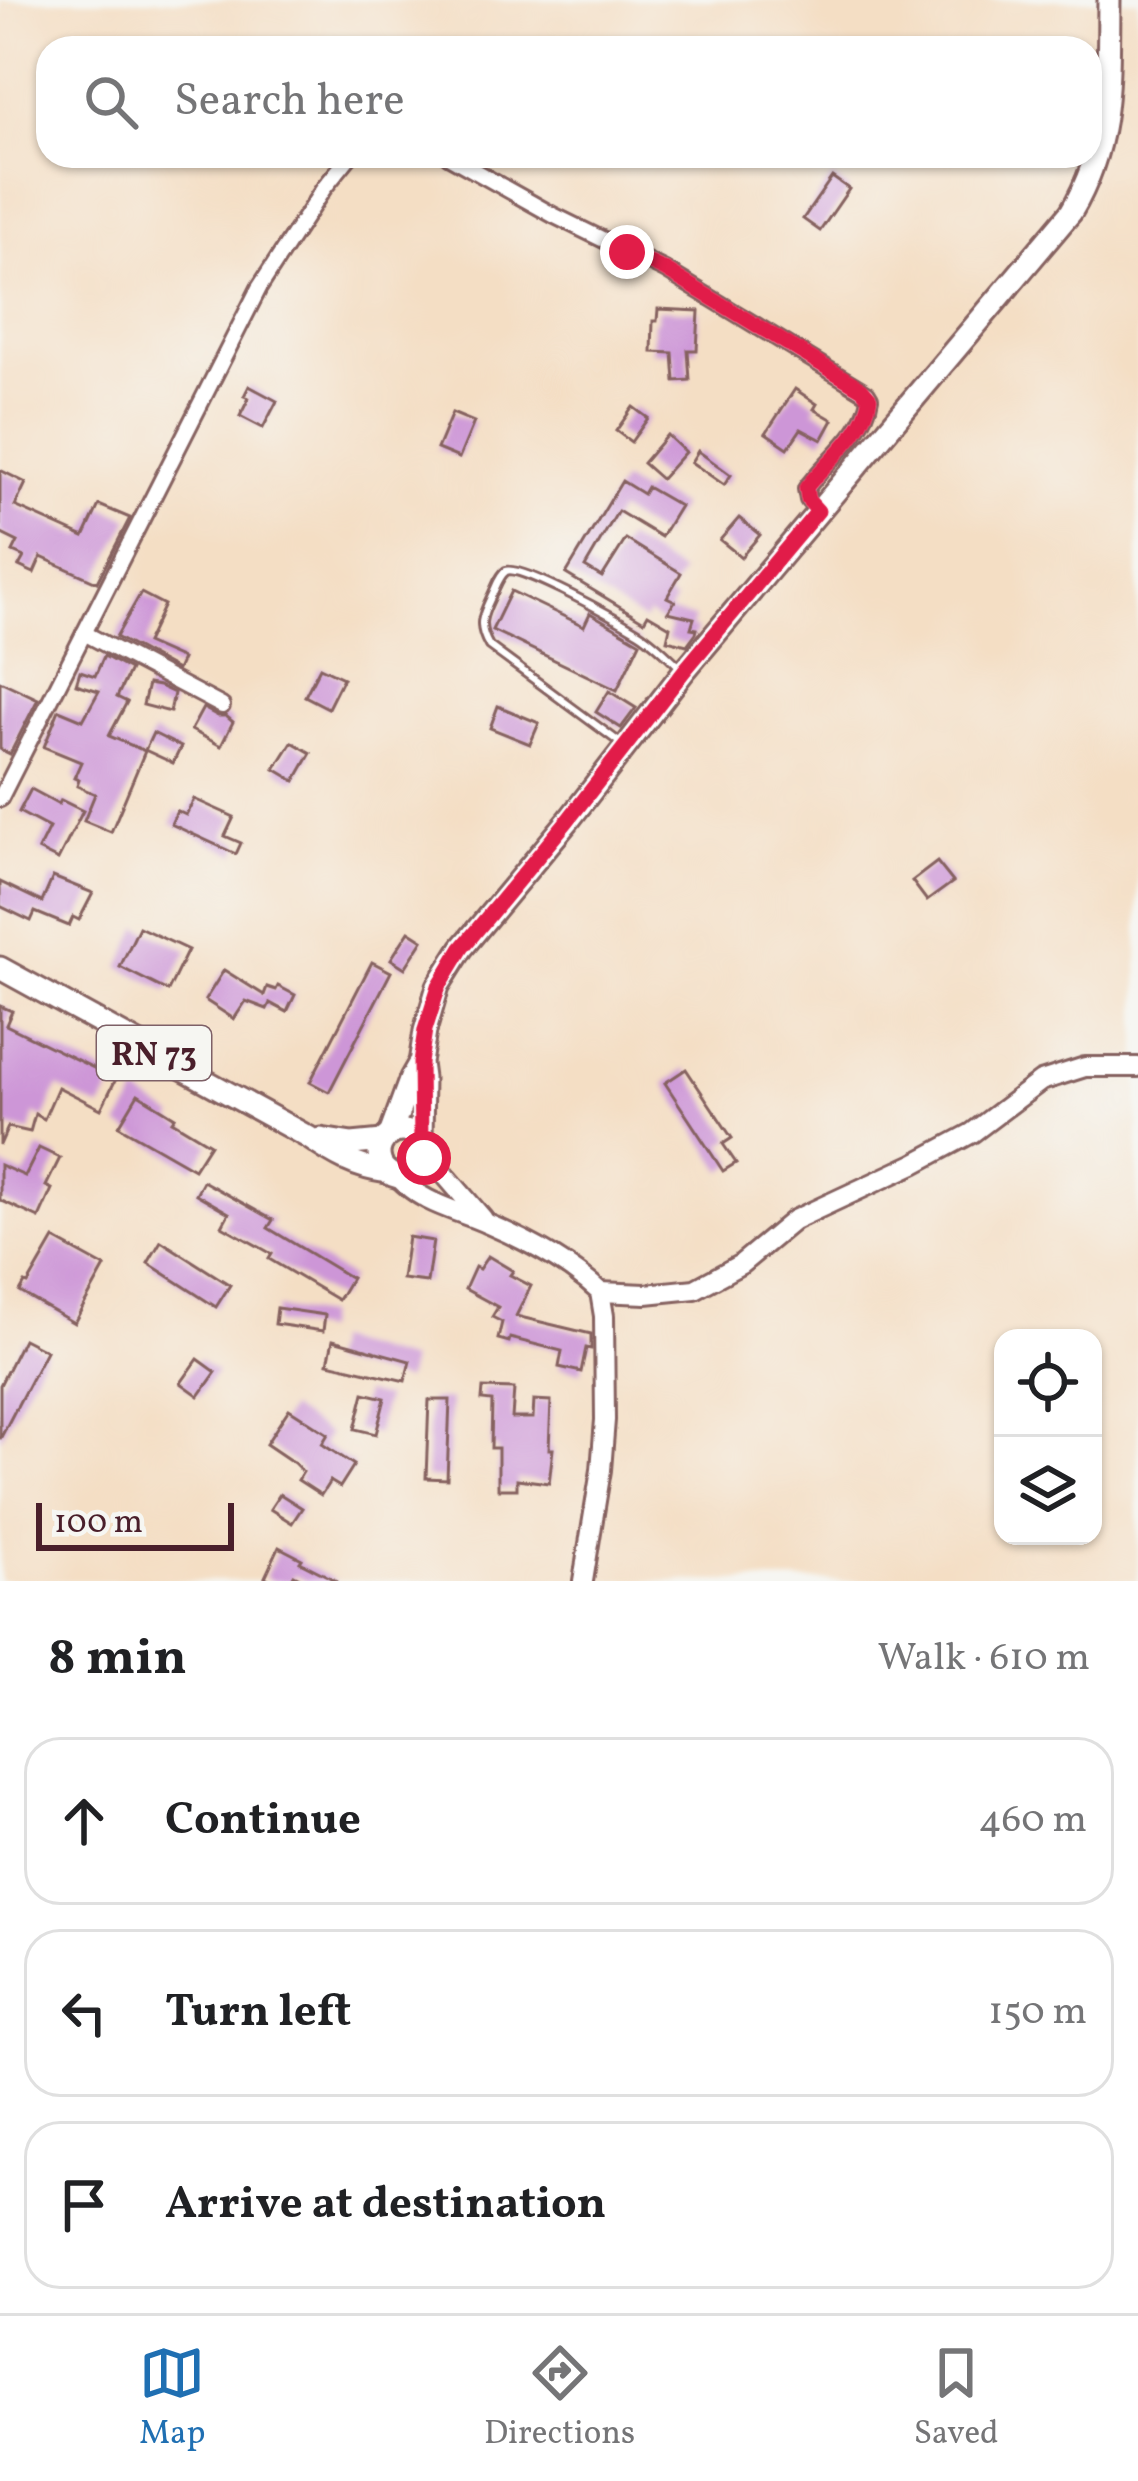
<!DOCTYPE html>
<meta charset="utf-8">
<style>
body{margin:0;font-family:Vollkorn,serif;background:#f6f6f6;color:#202124}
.controls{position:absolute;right:36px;bottom:36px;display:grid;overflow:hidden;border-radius:24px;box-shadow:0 3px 9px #0004}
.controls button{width:108px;height:108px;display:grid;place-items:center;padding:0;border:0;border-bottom:3px solid #e0e0e0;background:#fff;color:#202124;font:60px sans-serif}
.scale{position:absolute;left:36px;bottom:30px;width:198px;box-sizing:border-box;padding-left:12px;border:6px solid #4a1f2b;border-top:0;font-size:33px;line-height:42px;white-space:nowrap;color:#4a1f2b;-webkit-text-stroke:9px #f6f6f2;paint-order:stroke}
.stop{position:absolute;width:36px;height:36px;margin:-27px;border:9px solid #e11d48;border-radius:50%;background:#fff}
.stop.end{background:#e11d48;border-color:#fff;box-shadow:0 3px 12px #0008}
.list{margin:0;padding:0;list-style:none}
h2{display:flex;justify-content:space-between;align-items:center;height:156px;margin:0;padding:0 48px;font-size:51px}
h2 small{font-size:39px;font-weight:400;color:#757577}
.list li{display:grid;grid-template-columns:78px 1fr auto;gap:36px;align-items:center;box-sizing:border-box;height:168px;margin:0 24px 24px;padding:0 24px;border:3px solid #e0e0e0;border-radius:36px}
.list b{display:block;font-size:45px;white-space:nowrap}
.list em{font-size:39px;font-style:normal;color:#757577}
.icon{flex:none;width:66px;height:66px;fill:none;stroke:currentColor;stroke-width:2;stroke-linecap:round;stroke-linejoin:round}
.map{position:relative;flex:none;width:1138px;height:1581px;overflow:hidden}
.search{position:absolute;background:#fff;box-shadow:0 3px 9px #0004;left:36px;right:36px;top:36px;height:132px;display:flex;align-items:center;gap:30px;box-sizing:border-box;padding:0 42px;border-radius:36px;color:#757577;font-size:45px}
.sheet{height:732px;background:#fff}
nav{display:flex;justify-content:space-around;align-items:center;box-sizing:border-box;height:168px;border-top:3px solid #e0e0e0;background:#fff;font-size:33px;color:#757577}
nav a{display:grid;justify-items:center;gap:6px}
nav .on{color:#1f6fb2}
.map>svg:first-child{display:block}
.building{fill:#cd96d7}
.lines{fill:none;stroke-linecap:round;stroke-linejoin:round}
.lane-casing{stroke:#866261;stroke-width:12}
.street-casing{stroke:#866261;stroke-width:20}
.secondary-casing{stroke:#866261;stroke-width:24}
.primary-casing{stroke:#866261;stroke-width:27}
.lane{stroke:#fff;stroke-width:6}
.street{stroke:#fff;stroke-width:14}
.secondary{stroke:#fff;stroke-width:18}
.primary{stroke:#fff;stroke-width:21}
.route{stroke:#e11d48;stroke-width:15}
.labels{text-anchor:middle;stroke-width:9;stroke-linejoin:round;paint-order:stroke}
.shield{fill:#f6f6f2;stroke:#7e6067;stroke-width:3}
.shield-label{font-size:33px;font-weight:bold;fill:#4a1f2b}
</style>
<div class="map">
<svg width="1138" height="1581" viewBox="0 0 1138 1581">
<rect width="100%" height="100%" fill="#f6f6f2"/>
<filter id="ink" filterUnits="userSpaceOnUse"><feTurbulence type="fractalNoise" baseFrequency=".00833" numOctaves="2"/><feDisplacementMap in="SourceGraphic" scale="24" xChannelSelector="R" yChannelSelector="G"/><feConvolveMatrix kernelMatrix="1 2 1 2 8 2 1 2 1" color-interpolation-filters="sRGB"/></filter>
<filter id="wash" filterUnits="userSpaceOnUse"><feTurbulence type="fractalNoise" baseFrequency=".004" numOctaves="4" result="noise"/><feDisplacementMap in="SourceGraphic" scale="48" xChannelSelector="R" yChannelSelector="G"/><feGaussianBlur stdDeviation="2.7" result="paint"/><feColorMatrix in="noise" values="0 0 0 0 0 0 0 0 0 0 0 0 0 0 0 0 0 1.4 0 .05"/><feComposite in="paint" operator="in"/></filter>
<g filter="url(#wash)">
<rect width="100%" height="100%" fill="#f4dec4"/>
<g id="blocks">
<g class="building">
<polygon points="832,177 849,189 820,231 803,219"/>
<polygon points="658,309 699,311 697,350 688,350 690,380 675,381 673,353 652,352 653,321 657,321"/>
<polygon points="249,386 277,401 263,428 240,416 249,398 244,396"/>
<polygon points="795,389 817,404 814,409 833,420 822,440 801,429 788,448 766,433"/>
<polygon points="633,407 648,418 631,442 616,431"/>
<polygon points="452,413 474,422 459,458 437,449"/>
<polygon points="667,435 685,452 661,479 643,463"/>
<polygon points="698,451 731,475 724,485 691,462"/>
<polygon points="0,470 26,483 15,506 84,537 99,505 130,518 97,582 41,557 34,573 19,566 24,557 13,552 18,542 0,533"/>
<polygon points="622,481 643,494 647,487 680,506 661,537 618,511 585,567 602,577 626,539 681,573 667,597 675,601 668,612 694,618 691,628 697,629 696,633 687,645 667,640 670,627 648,614 644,621 566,574"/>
<polygon points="739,518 760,535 741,557 720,540"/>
<polygon points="511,591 584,626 590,613 640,642 617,690 492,630"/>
<polygon points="141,593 164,605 146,643 182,659 177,670 116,637"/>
<polygon points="104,656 130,670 117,697 127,702 109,736 145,751 111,832 84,821 95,794 77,786 79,780 74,778 81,762 44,747 59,710 83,720 99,691 76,684 80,671 95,676"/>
<polygon points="320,667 343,678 328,708 305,696"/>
<polygon points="0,681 38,699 10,754 0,749"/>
<polygon points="148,684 159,686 174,693 170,712 143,705"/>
<polygon points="609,691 636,708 621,728 596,712"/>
<polygon points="498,706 539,723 530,744 490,728"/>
<polygon points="203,708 218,716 226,716 233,722 221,746 191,730"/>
<polygon points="153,733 181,747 173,763 145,750"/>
<polygon points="292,742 311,753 295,781 275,769"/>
<polygon points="31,789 59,804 61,800 83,811 58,860 38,850 49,828 19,812"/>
<polygon points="194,799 234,817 225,836 241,843 236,854 171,824 177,811 186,815"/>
<polygon points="937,862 953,882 927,901 912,881"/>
<polygon points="53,877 93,893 79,920 73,917 69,926 35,912 31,921 0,906 0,882 42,902"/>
<polygon points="139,927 188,950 168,991 120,967"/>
<polygon points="409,931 423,940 405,968 391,959"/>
<polygon points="372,962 391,972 329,1092 310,1082"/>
<polygon points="224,970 264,995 267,987 276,990 278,986 295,995 287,1012 270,1003 267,1009 246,1001 234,1019 205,1000"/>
<polygon points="0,1006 12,1011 6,1025 116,1079 101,1109 58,1087 44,1119 35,1114 30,1132 8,1127 0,1145"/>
<polygon points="686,1069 732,1138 723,1144 736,1163 723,1171 665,1083"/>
<polygon points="138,1094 175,1117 172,1121 210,1144 194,1169 119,1126"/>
<polygon points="39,1148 60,1158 46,1186 52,1189 39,1218 0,1200 0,1165 25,1176"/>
<polygon points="203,1181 273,1220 268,1228 351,1278 338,1300 269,1259 272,1254 222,1226 229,1213 196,1194"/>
<polygon points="408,1237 433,1241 427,1282 402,1279"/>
<polygon points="54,1239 105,1267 74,1323 20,1292 25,1283 28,1284"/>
<polygon points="161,1241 230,1285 216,1307 148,1263"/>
<polygon points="488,1256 513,1271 510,1275 531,1286 516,1316 591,1334 591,1349 586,1348 581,1372 559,1367 562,1351 510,1338 509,1342 498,1339 502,1322 492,1317 498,1307 465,1289 475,1267 479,1269"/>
<polygon points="277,1308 325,1315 323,1331 275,1324"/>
<polygon points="23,1339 46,1351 0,1439 0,1385"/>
<polygon points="333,1340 410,1361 405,1381 328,1363"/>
<polygon points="198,1359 216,1372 199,1396 181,1383"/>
<polygon points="483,1388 514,1389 512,1418 533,1418 534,1400 551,1401 549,1449 553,1449 549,1483 517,1479 517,1489 498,1489 498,1448 491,1448 492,1401 482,1400"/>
<polygon points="364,1393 385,1398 376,1434 355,1429"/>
<polygon points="429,1400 450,1400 447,1479 426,1478"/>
<polygon points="289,1409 328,1434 322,1444 354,1465 340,1487 330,1481 321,1495 298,1480 303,1472 294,1463 266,1444"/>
<polygon points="280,1494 302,1508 292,1523 270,1509"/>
<polygon points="279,1547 302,1559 300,1562 337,1581 306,1581 294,1575 291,1581 273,1581 265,1577"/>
</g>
</g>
</g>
<g filter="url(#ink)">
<use href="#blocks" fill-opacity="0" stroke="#866261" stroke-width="3"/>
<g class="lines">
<defs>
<path id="lane" d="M623,745l-134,-99c-12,-21 -7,-30 3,-51 4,-8 7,-19 14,-24 15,-7 115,50 133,61 16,10 29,24 43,37"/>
<g id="street">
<path d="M448,156l105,59 112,55 202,123 3,5c-5,36 -44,62 -64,91l2,11 10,11"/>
<polyline points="84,633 222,706"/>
<polyline points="0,799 259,288 324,188 350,156"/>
</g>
<g id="secondary">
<polyline points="425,1158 439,1168 483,1219"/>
<path d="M398,1177c26,28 57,32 90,47 40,17 80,38 112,68l4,24 1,104 -4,50 -18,111"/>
<polyline points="600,1292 646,1294 695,1289 741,1264 794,1220 914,1164 972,1133 1041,1081 1085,1067 1138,1067"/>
</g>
<g id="primary">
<path d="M0,968l308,169c26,18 48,31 80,35"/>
<circle cx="402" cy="1154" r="23"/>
<polyline points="390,1135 411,1078 419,1064"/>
<polyline points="321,1139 352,1144 383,1141"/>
<path d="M421,1140l1,-62 -2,-15 5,-32 13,-45 24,-38 106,-127 116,-150 387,-459c41,-69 37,-134 38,-212"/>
</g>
</defs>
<use href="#lane" class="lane-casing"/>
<use href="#street" class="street-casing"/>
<use href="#secondary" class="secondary-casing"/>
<use href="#primary" class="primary-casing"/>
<use href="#lane" class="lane"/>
<use href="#street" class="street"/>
<use href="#secondary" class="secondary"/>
<use href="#primary" class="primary"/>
</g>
</g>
<g class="lines" filter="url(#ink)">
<path class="route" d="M424,1158l1,-8 -4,-9 -1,-78 5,-33 14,-44 23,-38 106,-128 116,-149 134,-160 -10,-11 -2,-12c20,-27 60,-55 64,-90l-8,-9 -197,-119 -38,-18"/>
</g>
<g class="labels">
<rect class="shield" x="97" y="1026" width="114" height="54" rx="9"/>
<g class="shield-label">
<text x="154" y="1065">RN 73</text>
</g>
</g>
</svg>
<div class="controls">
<button><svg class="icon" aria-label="locate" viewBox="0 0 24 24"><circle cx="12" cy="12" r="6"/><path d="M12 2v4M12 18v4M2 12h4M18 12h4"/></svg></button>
<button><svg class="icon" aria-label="layers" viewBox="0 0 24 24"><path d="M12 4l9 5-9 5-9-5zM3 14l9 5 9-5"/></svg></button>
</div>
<div class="scale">100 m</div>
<div class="stop" style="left:424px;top:1158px"></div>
<div class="stop end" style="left:627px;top:252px"></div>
<div class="search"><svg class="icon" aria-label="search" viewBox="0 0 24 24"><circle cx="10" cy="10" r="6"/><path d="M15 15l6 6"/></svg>Search here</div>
</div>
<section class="sheet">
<h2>8 min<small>Walk · 610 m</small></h2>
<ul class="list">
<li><svg class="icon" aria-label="ahead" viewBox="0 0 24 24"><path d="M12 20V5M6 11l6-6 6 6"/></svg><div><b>Continue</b></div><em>460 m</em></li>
<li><svg class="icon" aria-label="left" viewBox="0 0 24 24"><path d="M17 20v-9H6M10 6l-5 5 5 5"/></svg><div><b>Turn left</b></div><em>150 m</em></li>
<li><svg class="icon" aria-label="arrive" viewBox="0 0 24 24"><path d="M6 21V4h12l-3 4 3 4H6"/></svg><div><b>Arrive at destination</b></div></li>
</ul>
</section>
<nav>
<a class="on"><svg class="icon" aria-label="map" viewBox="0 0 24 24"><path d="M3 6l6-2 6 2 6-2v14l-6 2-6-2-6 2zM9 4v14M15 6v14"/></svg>Map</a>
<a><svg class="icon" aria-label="directions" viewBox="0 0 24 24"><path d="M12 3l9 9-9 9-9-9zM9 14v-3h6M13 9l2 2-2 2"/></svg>Directions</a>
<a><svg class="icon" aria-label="saved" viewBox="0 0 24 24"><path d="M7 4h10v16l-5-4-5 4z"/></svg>Saved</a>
</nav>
